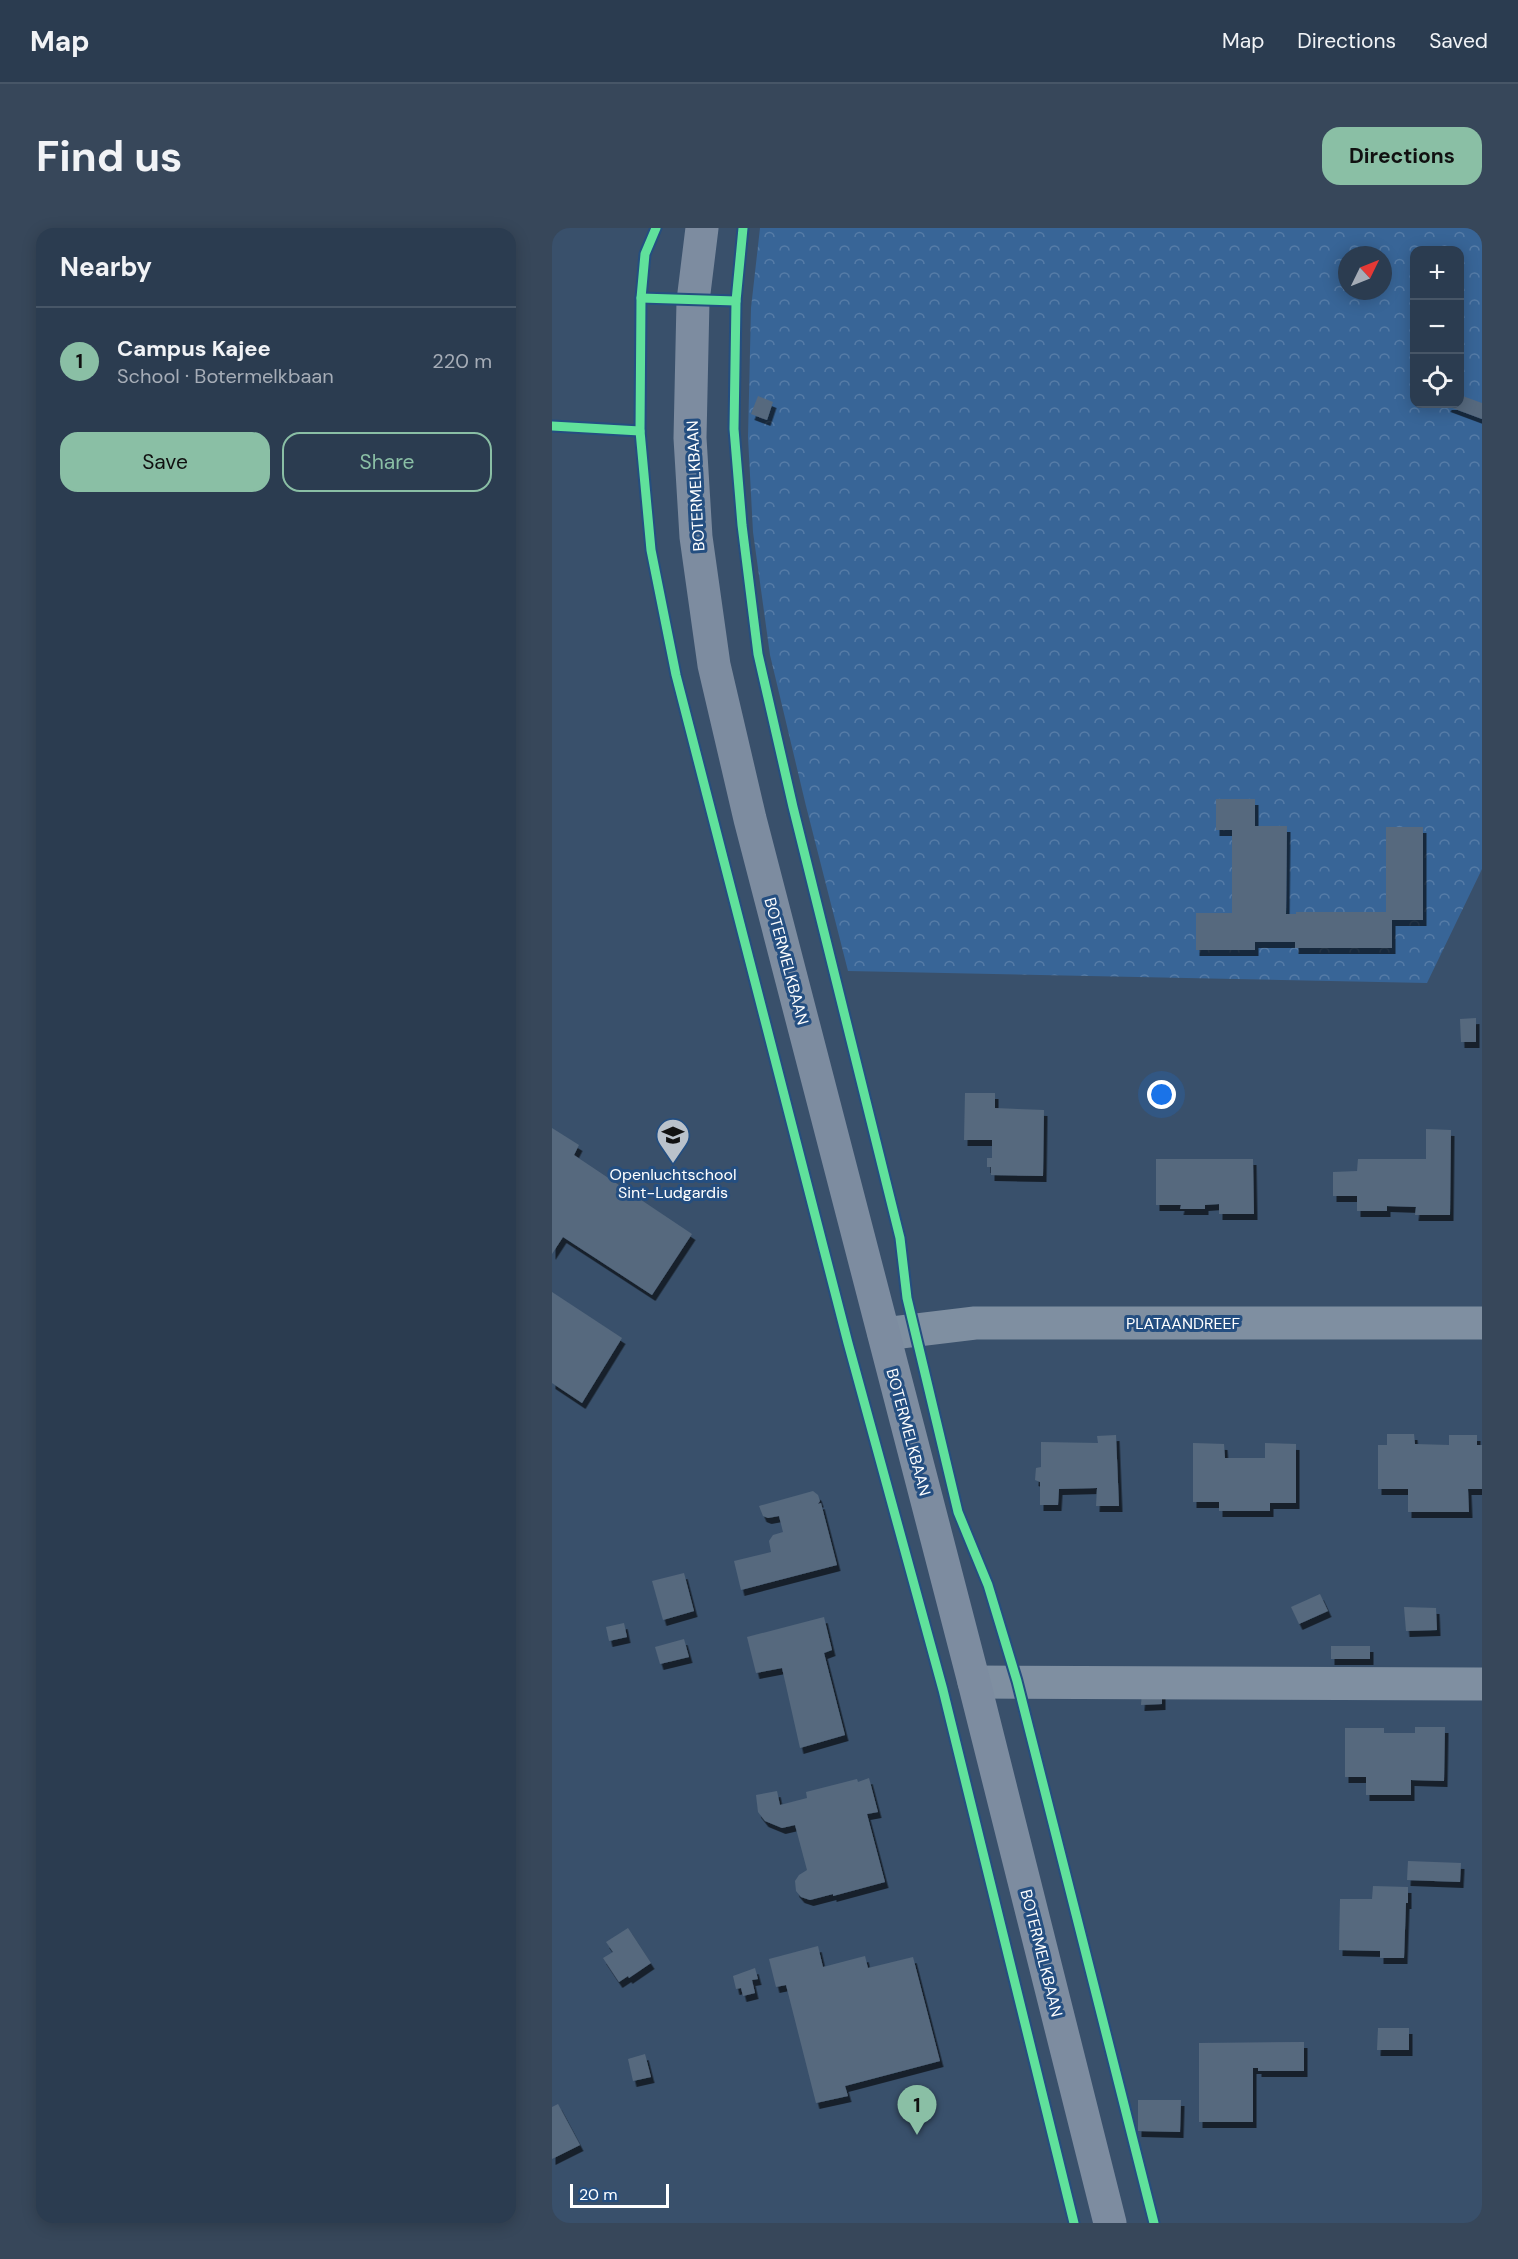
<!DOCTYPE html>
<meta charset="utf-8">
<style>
body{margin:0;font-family:"DM Sans",sans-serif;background:#37475a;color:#f1f3f6}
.controls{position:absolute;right:18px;top:18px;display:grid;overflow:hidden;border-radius:12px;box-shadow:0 3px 15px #0003}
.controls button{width:54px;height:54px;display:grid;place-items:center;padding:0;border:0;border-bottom:2px solid #475667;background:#2b3c50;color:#f1f3f6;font:30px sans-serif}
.compass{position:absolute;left:786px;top:18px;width:54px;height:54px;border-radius:50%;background:#2b3c50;box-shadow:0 3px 15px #0003;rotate:47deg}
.scale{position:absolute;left:18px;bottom:15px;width:99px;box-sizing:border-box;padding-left:6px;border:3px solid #fff;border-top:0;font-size:16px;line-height:21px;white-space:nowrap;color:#fff;-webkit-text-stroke:4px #244e80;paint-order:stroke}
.you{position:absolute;left:610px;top:867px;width:21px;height:21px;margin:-15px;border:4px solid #fff;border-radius:50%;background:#1a73e8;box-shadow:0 0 0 9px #1a73e833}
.badge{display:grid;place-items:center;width:39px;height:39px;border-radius:50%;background:#8abfa5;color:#111;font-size:20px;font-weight:700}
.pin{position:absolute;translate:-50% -50px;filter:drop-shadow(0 2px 3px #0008)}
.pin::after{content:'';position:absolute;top:32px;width:21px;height:18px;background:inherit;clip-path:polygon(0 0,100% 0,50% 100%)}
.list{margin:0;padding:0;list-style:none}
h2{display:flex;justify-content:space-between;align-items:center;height:78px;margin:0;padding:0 24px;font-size:26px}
h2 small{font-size:20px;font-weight:400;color:#a6adb7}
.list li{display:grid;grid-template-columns:39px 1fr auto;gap:18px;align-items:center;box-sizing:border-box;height:108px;padding:0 24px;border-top:2px solid #475667}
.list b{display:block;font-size:22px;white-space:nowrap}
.list p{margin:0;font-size:20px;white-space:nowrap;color:#a6adb7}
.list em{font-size:20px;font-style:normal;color:#a6adb7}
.actions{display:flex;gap:12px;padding:18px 24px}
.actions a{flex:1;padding:14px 0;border:2px solid #8abfa5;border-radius:18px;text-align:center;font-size:21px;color:#8abfa5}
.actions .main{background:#8abfa5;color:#111}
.icon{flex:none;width:33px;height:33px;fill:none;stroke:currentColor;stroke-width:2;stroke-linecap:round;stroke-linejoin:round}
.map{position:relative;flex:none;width:930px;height:1995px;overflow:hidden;border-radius:18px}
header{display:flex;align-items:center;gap:36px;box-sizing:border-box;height:84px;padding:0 30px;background:#2b3c50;border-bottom:2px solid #475667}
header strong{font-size:28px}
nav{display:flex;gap:33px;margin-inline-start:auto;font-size:21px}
.intro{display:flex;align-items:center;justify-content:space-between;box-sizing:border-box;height:144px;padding:0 36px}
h1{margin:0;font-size:42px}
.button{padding:15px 27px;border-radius:18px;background:#8abfa5;color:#111;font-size:21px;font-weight:700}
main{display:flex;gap:36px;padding:0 36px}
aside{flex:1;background:#2b3c50;border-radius:18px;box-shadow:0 3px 15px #0003}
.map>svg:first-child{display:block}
.forest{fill:url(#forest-crowns);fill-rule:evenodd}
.building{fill:#56697e;filter:url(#shadow)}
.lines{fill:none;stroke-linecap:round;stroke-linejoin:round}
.minor{stroke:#7f8fa1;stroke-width:33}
.major{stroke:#7d8ca0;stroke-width:33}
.cycleway-casing{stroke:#244e80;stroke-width:13}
.cycleway{stroke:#60e19b;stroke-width:9}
.labels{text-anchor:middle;stroke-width:6;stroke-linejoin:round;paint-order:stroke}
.street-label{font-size:16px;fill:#fff;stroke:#244e80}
.poi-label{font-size:16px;fill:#fff;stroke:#244e80}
</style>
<header>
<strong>Map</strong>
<nav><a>Map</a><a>Directions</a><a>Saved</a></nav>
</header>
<div class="intro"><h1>Find us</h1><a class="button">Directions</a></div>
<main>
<aside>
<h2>Nearby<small></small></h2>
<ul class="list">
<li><span class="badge">1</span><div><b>Campus Kajee</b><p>School · Botermelkbaan</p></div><em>220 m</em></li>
</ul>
<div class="actions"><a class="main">Save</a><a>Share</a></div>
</aside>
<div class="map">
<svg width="930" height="1995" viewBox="0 0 930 1995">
<defs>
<pattern id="forest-crowns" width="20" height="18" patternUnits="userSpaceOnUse" patternTransform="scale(1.5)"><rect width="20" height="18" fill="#386597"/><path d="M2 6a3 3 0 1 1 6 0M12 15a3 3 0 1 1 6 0" fill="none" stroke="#567ca7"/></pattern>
<filter id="shadow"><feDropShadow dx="3.5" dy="6" stdDeviation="0" flood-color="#0009"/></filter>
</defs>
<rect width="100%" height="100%" fill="#39506b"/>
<path class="forest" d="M208,0h722v641l-55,114 -579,-12 -42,-165 -36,-151 -17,-123 -5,-95 3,-129zM862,22h46v154h-46zM795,27h36v36h-36z"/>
<g class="building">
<polygon points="908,167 930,175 930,191 895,178 896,176 908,176"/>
<polygon points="206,168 221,174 215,192 199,186"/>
<polygon points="664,571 703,571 703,598 735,598 734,686 744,686 744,684 834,684 834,599 871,599 871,692 840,692 840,720 743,720 743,714 703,714 703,722 644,722 644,685 680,685 680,602 664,602"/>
<polygon points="924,790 924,814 909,814 908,791"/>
<polygon points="413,865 443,865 443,880 492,882 491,948 439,947 439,939 435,939 435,930 440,930 440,912 412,912"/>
<polygon points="0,900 27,917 22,927 140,1006 100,1067 11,1009 0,1026"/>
<polygon points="874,901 899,902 898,987 863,987 864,979 835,978 835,983 805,983 805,968 781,968 781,944 805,943 806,931 874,931"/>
<polygon points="604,931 701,931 702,986 667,986 667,976 653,977 653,981 628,981 629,977 604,977"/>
<polygon points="0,1064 70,1110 30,1175 0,1155"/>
<polygon points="835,1206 862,1206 863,1216 897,1217 897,1207 925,1207 925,1217 930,1217 930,1261 916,1261 917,1284 856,1284 856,1261 826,1261 826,1217 835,1217"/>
<polygon points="564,1207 567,1278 544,1278 545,1260 507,1261 506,1277 488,1277 488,1254 483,1252 484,1240 489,1239 489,1214 546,1215 545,1208"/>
<polygon points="641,1215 672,1216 673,1230 713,1230 713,1215 744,1216 744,1275 718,1275 718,1283 667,1283 667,1274 641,1274"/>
<polygon points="261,1263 266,1267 268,1273 266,1276 269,1275 285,1337 189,1362 182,1333 219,1324 217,1313 221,1307 231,1304 227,1288 216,1290 211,1288 207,1278"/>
<polygon points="132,1345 142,1383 111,1392 100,1353"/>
<polygon points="768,1366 776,1383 747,1396 739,1379"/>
<polygon points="852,1379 884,1380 885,1402 854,1403"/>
<polygon points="272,1389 280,1422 272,1425 293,1507 248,1520 230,1440 204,1445 195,1409"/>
<polygon points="72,1395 75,1409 57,1413 54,1399"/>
<polygon points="132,1411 137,1429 108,1436 103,1419"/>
<rect x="779" y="1418" width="39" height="13"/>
<polygon points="590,1463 610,1463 610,1476 589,1477"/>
<polygon points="863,1499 893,1499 892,1553 859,1552 859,1567 814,1567 814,1549 793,1549 793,1500 832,1500 832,1505 863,1505"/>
<polygon points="317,1550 326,1584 315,1586 333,1654 281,1668 281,1666 258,1672 249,1669 244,1663 243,1653 247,1647 255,1642 243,1597 230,1600 213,1593 206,1584 204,1567 225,1563 228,1577 255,1570 254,1564 305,1551 306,1554"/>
<polygon points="856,1633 909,1635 908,1654 855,1652"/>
<polygon points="821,1658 856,1659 856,1675 854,1675 852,1730 828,1730 828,1723 787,1722 788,1671 820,1671"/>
<polygon points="76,1700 99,1735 77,1750 76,1748 67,1754 51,1730 61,1724 54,1714"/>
<polygon points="266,1718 271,1739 313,1728 316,1740 361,1729 388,1833 293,1858 296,1868 264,1875 234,1757 224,1759 217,1731"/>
<polygon points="203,1740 206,1751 200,1752 203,1765 191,1768 189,1760 184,1761 181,1748"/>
<polygon points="826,1800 857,1800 857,1822 825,1822"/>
<polygon points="752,1814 752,1843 706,1843 706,1840 701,1840 701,1894 647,1894 647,1815"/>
<polygon points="93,1826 99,1849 81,1853 76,1831"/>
<polygon points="586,1872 629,1872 628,1904 586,1903"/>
<polygon points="6,1876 28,1917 0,1931 0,1879"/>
</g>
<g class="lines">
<g class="minor">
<polyline points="332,1106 423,1095 930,1095"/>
<polyline points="422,1454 930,1456"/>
</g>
<polyline class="major" points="150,0 141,73 138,210 144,309 162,437 198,591 422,1454 558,1995"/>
<defs>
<g id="cycleway">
<polyline points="104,0 93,26 89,70 88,203 99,322 124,447 296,1115 391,1462 522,1995"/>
<polyline points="191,0 184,73 182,201 190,297 206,426 241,579 348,1010 355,1070 406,1284 436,1357 465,1453 602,1995"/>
<polyline points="89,70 184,73"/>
<polyline points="0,198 88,203"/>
</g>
</defs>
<use href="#cycleway" class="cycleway-casing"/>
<use href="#cycleway" class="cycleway"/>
</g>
<defs>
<symbol id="school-pin" viewBox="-11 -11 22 30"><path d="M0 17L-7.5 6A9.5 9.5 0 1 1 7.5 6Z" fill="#bac2cb" stroke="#244e80"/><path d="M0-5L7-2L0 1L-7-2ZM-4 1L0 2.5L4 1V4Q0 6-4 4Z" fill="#111"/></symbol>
</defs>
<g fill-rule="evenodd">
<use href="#school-pin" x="102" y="888" width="38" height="52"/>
</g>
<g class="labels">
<g class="street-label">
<text transform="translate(143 258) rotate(-93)" y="6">BOTERMELKBAAN</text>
<text transform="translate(235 733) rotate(75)" y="6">BOTERMELKBAAN</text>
<text x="631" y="1101">PLATAANDREEF</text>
<text transform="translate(357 1204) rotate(75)" y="6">BOTERMELKBAAN</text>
<text transform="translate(490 1725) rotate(76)" y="6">BOTERMELKBAAN</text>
</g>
<g class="poi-label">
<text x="121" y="952">Openluchtschool<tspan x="121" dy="18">Sint-Ludgardis</tspan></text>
</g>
</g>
</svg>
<div class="controls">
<button>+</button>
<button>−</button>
<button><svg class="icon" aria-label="locate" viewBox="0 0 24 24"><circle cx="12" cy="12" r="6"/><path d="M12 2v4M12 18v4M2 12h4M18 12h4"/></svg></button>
</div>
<svg class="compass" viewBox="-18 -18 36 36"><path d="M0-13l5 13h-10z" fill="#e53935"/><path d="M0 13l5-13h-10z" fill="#a6adb7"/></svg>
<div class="scale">20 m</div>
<div class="you"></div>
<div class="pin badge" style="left:365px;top:1907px">1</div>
</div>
</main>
